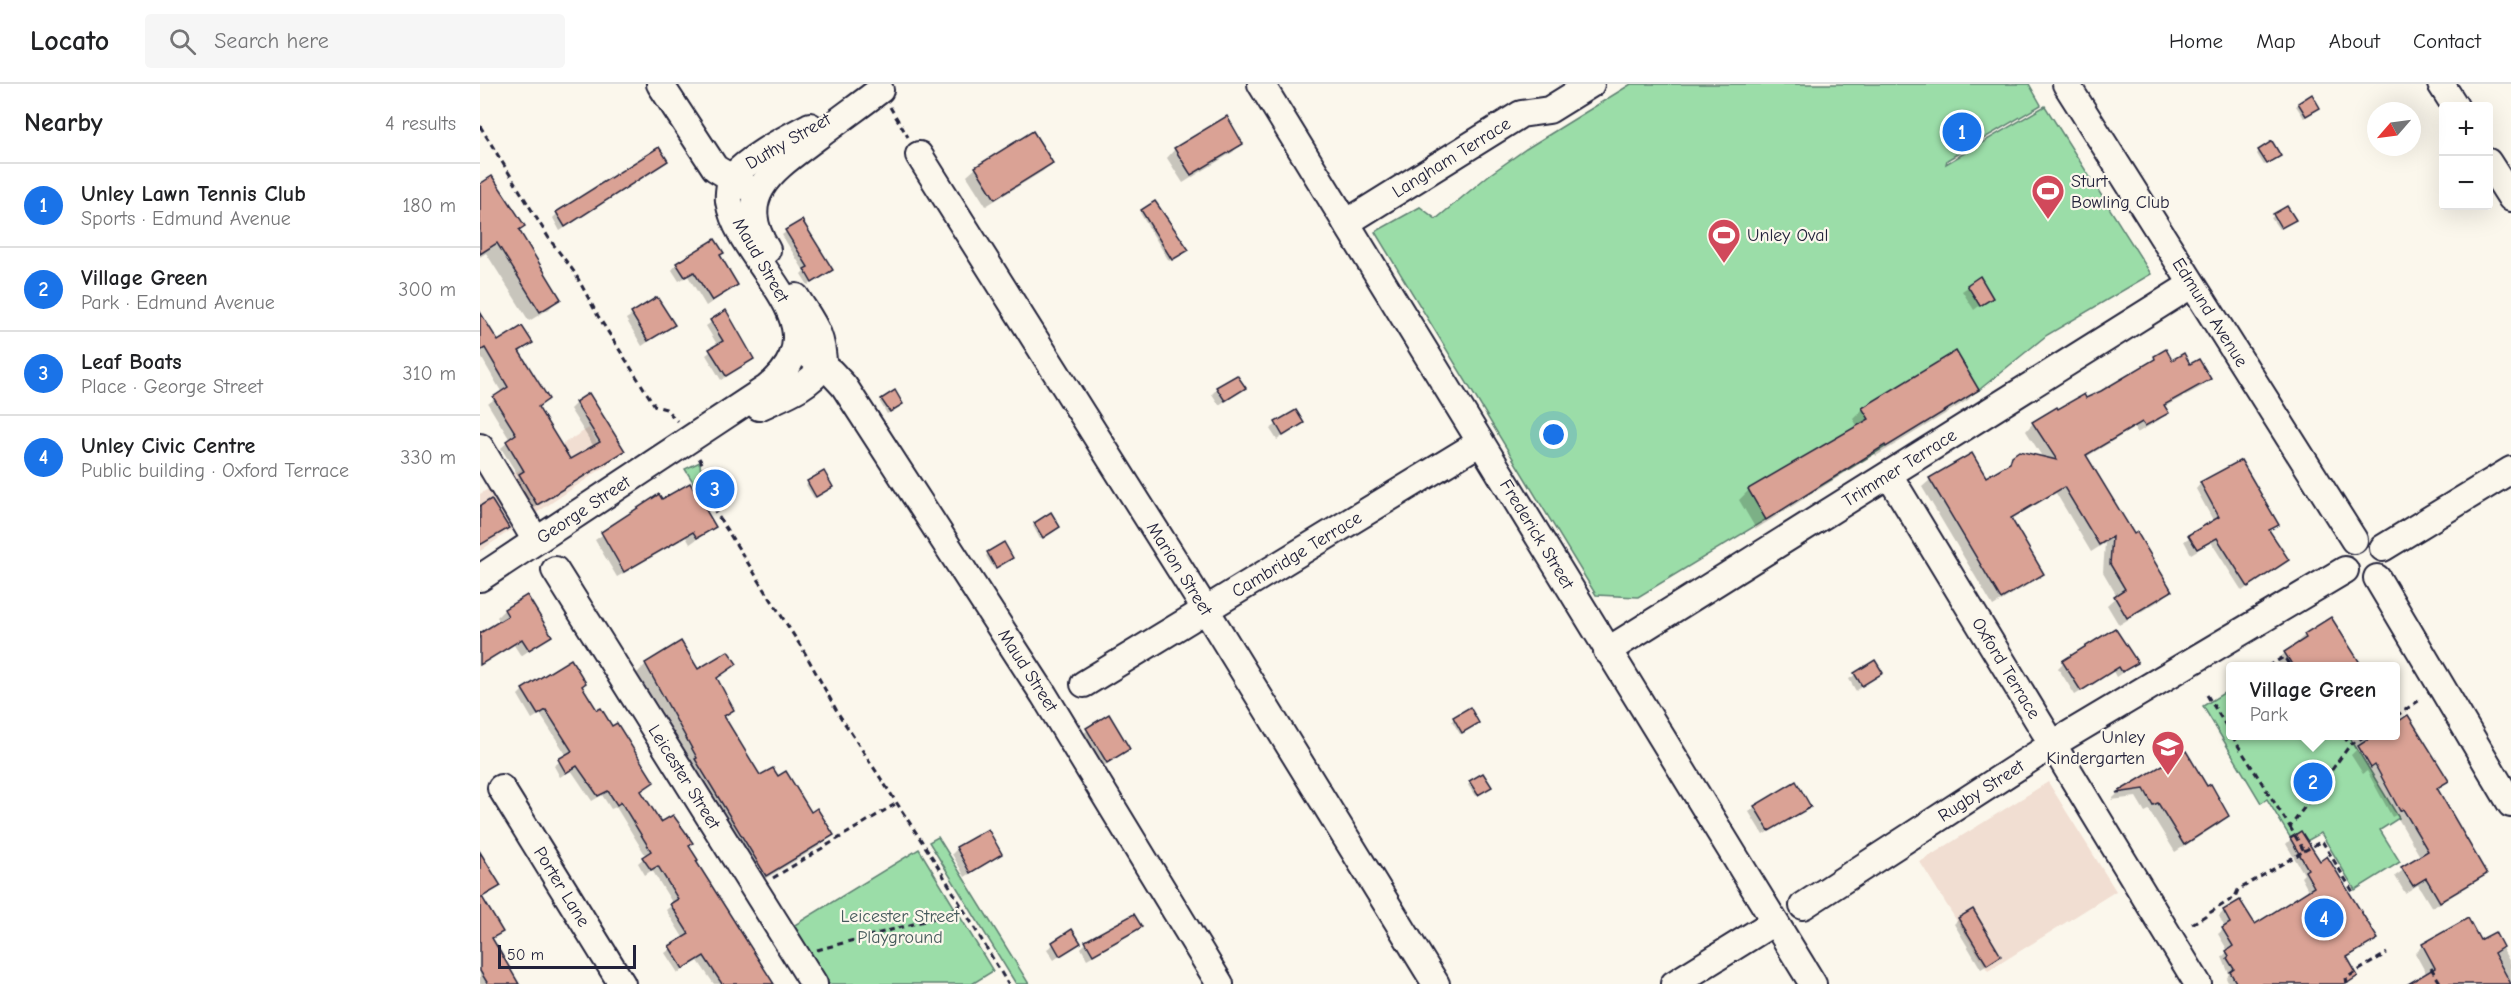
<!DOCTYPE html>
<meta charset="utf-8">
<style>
body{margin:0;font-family:"Comic Neue",sans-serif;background:#f6f6f6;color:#202124}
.controls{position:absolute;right:18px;top:18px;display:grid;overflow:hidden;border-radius:6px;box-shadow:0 6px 24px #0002}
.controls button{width:54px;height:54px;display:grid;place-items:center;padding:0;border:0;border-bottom:2px solid #e0e0e0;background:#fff;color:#202124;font:30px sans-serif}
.compass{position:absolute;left:1887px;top:18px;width:54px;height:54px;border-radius:50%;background:#fff;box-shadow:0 6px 24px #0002;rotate:242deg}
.scale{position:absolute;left:18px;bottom:15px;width:138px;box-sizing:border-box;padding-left:6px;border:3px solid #22223b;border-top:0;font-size:16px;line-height:21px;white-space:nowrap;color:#22223b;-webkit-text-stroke:4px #fbf7ec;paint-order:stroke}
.you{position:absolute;left:1074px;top:351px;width:21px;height:21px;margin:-15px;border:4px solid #fff;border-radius:50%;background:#1a73e8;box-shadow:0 0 0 9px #1a73e833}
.badge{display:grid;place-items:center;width:39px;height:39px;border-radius:50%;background:#1a73e8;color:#fff;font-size:20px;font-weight:700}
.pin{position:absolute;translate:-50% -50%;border:3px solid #fff;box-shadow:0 2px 6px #0006}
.popup{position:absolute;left:1746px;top:578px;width:174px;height:78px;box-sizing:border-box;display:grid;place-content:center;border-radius:6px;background:#fff;filter:drop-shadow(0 2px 4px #0005);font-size:20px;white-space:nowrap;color:#757577}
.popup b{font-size:22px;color:#202124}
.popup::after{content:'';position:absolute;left:50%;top:100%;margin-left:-12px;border:12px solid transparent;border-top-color:#fff}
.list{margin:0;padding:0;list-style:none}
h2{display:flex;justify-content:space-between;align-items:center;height:78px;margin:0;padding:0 24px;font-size:26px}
h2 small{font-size:20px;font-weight:400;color:#757577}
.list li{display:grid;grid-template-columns:39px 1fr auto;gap:18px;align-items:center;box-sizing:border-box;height:84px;padding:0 24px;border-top:2px solid #e0e0e0}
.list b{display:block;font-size:22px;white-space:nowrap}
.list p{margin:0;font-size:20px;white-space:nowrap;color:#757577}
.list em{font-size:20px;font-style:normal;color:#757577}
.icon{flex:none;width:33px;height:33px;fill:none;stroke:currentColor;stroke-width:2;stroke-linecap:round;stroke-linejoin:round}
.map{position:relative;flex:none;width:2031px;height:900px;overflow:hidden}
header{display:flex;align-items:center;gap:36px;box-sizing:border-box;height:84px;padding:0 30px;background:#fff;border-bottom:2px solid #e0e0e0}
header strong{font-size:28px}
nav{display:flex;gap:33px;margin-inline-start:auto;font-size:21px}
.search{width:420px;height:54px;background:#f6f6f6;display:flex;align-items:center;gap:15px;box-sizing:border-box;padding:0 21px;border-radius:6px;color:#757577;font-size:22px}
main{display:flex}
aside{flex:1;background:#fff}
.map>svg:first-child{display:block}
.built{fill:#f1ded2}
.green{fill:#9bdda8;stroke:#5e8072;stroke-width:1.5}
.shadow{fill:#0003}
.building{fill:#daa295;stroke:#22223b;stroke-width:1.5}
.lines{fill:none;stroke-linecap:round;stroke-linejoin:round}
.minor-casing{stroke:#22223b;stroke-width:30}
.path{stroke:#22223b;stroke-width:3;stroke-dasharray:6 4.5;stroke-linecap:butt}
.minor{stroke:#fbf7ec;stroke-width:26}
.labels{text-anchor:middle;stroke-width:4.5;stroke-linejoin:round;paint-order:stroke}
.street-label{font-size:18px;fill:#22223b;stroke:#fbf7ec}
.poi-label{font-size:18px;fill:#22223b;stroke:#fbf7ec;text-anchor:start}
.park-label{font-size:18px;fill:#465a5c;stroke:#fbf7ec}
</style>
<header>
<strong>Locato</strong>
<div class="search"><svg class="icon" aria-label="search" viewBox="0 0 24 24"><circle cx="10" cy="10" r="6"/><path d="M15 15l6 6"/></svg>Search here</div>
<nav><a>Home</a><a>Map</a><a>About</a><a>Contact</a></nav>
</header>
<main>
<aside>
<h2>Nearby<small>4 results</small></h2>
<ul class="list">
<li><span class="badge">1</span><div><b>Unley Lawn Tennis Club</b><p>Sports · Edmund Avenue</p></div><em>180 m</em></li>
<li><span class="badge">2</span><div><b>Village Green</b><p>Park · Edmund Avenue</p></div><em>300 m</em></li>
<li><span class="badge">3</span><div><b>Leaf Boats</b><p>Place · George Street</p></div><em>310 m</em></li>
<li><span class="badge">4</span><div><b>Unley Civic Centre</b><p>Public building · Oxford Terrace</p></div><em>330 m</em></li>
</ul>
</aside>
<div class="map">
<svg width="2031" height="900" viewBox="0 0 2031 900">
<rect width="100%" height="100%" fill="#fbf7ec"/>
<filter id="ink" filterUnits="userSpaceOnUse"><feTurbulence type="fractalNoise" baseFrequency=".0167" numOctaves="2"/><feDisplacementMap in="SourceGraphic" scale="12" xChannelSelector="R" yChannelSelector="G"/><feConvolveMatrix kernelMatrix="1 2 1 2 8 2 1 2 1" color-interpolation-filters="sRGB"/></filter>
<g filter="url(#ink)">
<g class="built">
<polygon points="109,344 129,380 0,467 0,410"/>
<polygon points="1568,698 1636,807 1508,887 1440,778"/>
</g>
<g class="green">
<polygon points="1151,0 1549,0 1561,21 1467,76 1466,80 1565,22 1671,190 1567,251 1499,306 1158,513 1116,511 895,148 940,123 956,135 1009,91 1046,65"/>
<path d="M220,378c0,13 6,29 7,42l-22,-35z"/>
<polygon points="1750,605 1750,652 1869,652 1919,734 1900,746 1920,778 1875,806 1841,749 1816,763 1787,715 1781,719 1723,622"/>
<polygon points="458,753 549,900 536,900 449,758"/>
<polygon points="439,765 513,887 492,900 348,900 313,842"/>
</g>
<g class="shadow">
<polygon points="1831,12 1836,26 1824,34 1816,22"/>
<polygon points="761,59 753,68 703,99 687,74 695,65"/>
<polygon points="1779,67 1797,74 1784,81 1777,70"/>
<polygon points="186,77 80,147 73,134 77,130"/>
<polygon points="571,79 563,87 506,122 487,92 496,84"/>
<polygon points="0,102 43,142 38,148 79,214 69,225 49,237 6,169 0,173"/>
<polygon points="1806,124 1811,138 1799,145 1791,134"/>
<polygon points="662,127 705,168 689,177 660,129"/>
<polygon points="306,148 347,190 328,201 321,190 324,187 302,151"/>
<polygon points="242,169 239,172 257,201 226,222 208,192 199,197 192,186 197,180"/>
<polygon points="1500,195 1511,213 1494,226 1482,207"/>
<polygon points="177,215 193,241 162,262 146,235"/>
<polygon points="246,228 272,275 241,296 226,271 238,262 226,242"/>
<polygon points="0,231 18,259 51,259 39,269 68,315 57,324 90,377 114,363 90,325 96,319 143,367 137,373 51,426 34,398 39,393 21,364 30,356 8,320 22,309 0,271"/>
<polygon points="1686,267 1691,278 1710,282 1729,295 1721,303 1684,323 1687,328 1679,336 1657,349 1654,344 1606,373 1653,452 1690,507 1682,515 1639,541 1627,521 1637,512 1623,488 1625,459 1611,468 1576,409 1530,436 1562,490 1554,497 1513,522 1442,403 1450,396 1491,371 1506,395 1524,385 1533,373 1563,374 1546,347 1553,339 1605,316 1667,281"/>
<polygon points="764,304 739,321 732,310 737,305"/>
<polygon points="1497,306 1488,316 1396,372 1395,370 1276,445 1259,416 1269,406 1378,343 1373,335 1383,325"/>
<polygon points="402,316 419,322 407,330 400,318"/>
<polygon points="815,328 822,339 797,356 790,345"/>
<polygon points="343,389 349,405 334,414 326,401"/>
<polygon points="1721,399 1797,441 1788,448 1807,476 1762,507 1731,458 1711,470 1704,457 1734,438 1716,405"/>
<polygon points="179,412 182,417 234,443 210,460 206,453 137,493 115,456"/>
<polygon points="0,419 27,444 0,462"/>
<polygon points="555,440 576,445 560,455 553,442"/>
<polygon points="508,469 529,476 514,485 506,472"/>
<polygon points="46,513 70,552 41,572 34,561 0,582 0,551 20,538 17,533 24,526"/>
<polygon points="1851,535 1880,582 1801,582 1797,576 1805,569 1819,560 1817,558 1825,551"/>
<polygon points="1394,578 1401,589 1376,607 1369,595"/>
<polygon points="1583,579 1656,579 1636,593 1633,587 1595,611 1578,584"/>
<polygon points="166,580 218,587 255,580 236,596 252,626 244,634 280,693 330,730 352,751 343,760 276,800 157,589"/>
<polygon points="100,603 116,627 172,698 160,708 180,740 207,763 292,900 234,900 218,877 198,889 185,869 204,855 186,826 193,820 172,786 165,791 158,779 166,772 136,723 131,725 122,711 112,717 91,686 80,693 74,682 87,672 60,630 52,635 38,611 43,606"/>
<polygon points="629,632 648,665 621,684 601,651"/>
<polygon points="974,634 995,641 980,650 972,637"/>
<polygon points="1927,634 1967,697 1957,706 2005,790 1997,797 1952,824 1938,801 1925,809 1915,792 1941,774 1916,731 1912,733 1887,687 1883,690 1871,671 1876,666 1868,652 1916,652 1916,641"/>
<polygon points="1705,669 1726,704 1747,732 1739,740 1695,768 1669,726 1665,728 1656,713 1631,716 1637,710"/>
<polygon points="990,699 1008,705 995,712 988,701"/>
<polygon points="1329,722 1283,751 1269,728 1275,723"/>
<polygon points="1811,755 1840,779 1896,855 1866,875 1876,892 1867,900 1749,900 1746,894 1749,890 1742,873 1748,867 1738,850 1745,844 1739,832 1744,827 1775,842 1829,808 1821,793 1824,790 1806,760"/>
<polygon points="477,765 520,770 485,793 472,770"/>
<polygon points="0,832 21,847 11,856 38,900 0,900"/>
<polygon points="1479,835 1520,872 1514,877 1501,885 1474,840"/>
<polygon points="660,843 655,848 607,875 601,864 606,859"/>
<polygon points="592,847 599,858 574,876 567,865"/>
<polygon points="2014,850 2031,880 2031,900 1931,900 1947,891 1935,869 1943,861 2000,858"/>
</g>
<g class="building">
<polygon points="1832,10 1840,24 1826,32 1818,19"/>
<polygon points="747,32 763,60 711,91 694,64"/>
<polygon points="553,47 573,79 515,115 495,83"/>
<polygon points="1792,57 1801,72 1787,80 1778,66"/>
<polygon points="179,63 188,77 85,143 76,128"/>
<polygon points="12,92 45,142 39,146 81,215 60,228 17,159 0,170 0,100"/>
<polygon points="675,117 709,166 692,176 661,126"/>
<polygon points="1807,122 1816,136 1801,144 1793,130"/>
<polygon points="322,136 353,186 332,199 324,185 328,183 305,146"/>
<polygon points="235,155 244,169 240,171 258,201 232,217 214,188 205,193 196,179"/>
<polygon points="1500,192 1513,214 1500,222 1487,201"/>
<polygon points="177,213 195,241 168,257 151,229"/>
<polygon points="246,226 274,275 246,292 229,265 243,257 230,236"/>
<polygon points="0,228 18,257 42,242 53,259 39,267 69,315 58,323 90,375 120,358 95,318 109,309 145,367 57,421 39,390 44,387 26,357 36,350 13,313 28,303 5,264 0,267"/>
<polygon points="1686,265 1692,276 1704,269 1710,280 1719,275 1731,295 1684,321 1689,329 1665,342 1662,338 1606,371 1654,450 1657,448 1692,507 1647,534 1634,512 1645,505 1630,480 1632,453 1619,461 1584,403 1531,434 1564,490 1521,515 1449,394 1492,369 1506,393 1530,379 1532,372 1539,367 1577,376 1552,338 1577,323 1578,325 1604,310 1606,314 1621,307 1675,275 1674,272"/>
<polygon points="1476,267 1499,306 1406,363 1405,361 1286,436 1268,405 1389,335 1382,324"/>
<polygon points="757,291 766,304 745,317 736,303"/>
<polygon points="415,306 423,320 410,328 401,315"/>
<polygon points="816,326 824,339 803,352 795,338"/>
<polygon points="1761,376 1799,441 1789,446 1809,476 1768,503 1737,454 1717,465 1708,451 1739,433 1720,398"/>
<polygon points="344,387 353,403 336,413 327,397"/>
<polygon points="210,399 236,443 217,454 213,448 144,488 121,448 179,410 182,415"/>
<polygon points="11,415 29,444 0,461 0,422"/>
<polygon points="571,428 580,443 563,454 554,439"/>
<polygon points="524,458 533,474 516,484 507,468"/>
<polygon points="47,511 72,552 49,566 42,555 0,581 0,549 28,532 24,525"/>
<polygon points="1851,533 1882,582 1813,582 1804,568 1826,554 1824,550"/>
<polygon points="1635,544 1658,579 1642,588 1639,583 1601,607 1582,577"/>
<polygon points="201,557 218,585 248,567 257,580 237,594 254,626 244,632 280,691 293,684 298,692 306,687 331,728 337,724 354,751 286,792 215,675 217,674 165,579"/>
<polygon points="91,575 106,599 102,602 117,626 121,624 132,642 137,639 174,698 161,707 181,738 193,731 204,746 213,759 209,762 218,776 216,777 294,900 242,900 224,872 203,885 189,862 209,850 190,820 198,815 178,782 171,786 162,773 171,767 141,718 137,721 128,707 118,712 97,682 86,689 78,675 92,667 66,626 58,631 42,605"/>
<polygon points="1395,576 1403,589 1382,602 1374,589"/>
<polygon points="990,623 999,639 982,649 973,633"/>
<polygon points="629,630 650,665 627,679 606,644"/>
<polygon points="1928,631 1969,697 1957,704 2007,790 1960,818 1946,794 1933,802 1921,783 1948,767 1923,725 1920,727 1895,681 1891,684 1878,662 1895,651 1916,651 1916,639"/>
<polygon points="1706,667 1727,702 1731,700 1749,732 1704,761 1678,719 1673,721 1664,705 1636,709"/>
<polygon points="1003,689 1012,703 998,711 989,697"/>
<polygon points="1316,697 1331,723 1289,747 1274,722"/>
<polygon points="508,745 522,770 490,789 476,763"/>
<polygon points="1821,747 1840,777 1847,772 1898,855 1867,873 1878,892 1866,900 1757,900 1750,888 1754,885 1747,874 1749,872 1746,867 1753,862 1742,844 1750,839 1743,826 1760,816 1775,840 1834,803 1825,787 1828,785 1810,754"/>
<polygon points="0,768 21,802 2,813 23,848 12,854 39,900 8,900 0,887"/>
<polygon points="1493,825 1521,872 1507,881 1478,834"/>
<polygon points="654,830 662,843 613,871 605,857"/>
<polygon points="1988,834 2000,856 2015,848 2023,863 2014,869 2031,900 1928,900 1955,884 1942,860"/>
<polygon points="592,845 601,859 580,872 572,858"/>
</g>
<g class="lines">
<defs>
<g id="minor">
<polyline points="180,0 235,84 265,102"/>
<path id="s1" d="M781,0l552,900"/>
<path id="s2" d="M1586,0l288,456"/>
<polyline points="1961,0 1975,22"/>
<path id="s3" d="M439,71l293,465 224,364"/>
<polyline points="2008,78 2031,114"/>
<path d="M251,94c22,-23 51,-37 79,-52"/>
<path id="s4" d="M866,139l175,-109 28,-4 42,-26"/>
<path d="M287,166c-35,-56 9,-82 50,-113 21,-16 42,-31 63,-47"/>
<path d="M316,213c16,26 27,36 27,69"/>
<path id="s5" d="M316,261l35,27 13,14 200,309 176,289"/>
<path d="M279,323c23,-11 50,-20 64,-41"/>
<polyline points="0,363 55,455"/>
<path id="s6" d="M1409,391l309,509"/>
<polyline points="1903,464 2031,386"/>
<path id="s7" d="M75,486l259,414"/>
<path id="s8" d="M0,494l287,-190c79,-64 -27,-121 -38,-187 -1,-7 1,-16 2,-23"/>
<polyline points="1897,494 2031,720"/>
<path id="s9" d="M1127,567l584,-366"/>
<path id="s10" d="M604,600l395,-241"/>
<path id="s11" d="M21,704l121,196"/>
<path id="s12" d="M1323,822l250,-162 292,-174"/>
<polyline points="1194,900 1294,838"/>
</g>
</defs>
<use href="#minor" class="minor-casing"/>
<g class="path">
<polyline points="410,23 428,53"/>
<polyline points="0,42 70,156 95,189 118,232 175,322 186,325 197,337"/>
<path d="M219,374c10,15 7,33 14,50l92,145 33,60 96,147 74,124"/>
<polyline points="1777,581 1777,582"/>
<polyline points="1788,582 1804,573 1810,582"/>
<polyline points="1727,611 1750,648"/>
<polyline points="1916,632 1940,616"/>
<polyline points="1752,652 1810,743 1870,661 1885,652"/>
<polyline points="1864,652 1869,660"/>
<polyline points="1824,767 1842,757 1873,808"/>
<polyline points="293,794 417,719"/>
<polyline points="1712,840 1755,813 1758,806 1824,767 1810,743"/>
<polyline points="337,866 459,833 480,821"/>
<polyline points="1951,884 1961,900"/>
<polyline points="1867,900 1866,894 1907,869"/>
</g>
<use href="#minor" class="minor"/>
</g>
</g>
<defs>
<symbol id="stadium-pin" viewBox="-11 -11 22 30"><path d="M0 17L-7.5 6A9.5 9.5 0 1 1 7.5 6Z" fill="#d1495b" stroke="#fbf7ec"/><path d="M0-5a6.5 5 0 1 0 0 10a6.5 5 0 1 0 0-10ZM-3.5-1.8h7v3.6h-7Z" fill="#fff"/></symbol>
<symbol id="school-pin" viewBox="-11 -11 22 30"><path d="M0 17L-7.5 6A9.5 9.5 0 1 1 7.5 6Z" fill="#d1495b" stroke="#fbf7ec"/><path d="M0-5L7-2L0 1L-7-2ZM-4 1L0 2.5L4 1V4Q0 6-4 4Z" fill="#fff"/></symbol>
</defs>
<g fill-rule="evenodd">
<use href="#stadium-pin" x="1549" y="88" width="38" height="52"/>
<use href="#stadium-pin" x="1225" y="132" width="38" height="52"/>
<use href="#school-pin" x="1669" y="644" width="38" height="52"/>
</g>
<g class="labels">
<g class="street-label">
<text transform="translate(308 57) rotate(-30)" y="6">Duthy Street</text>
<text dy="6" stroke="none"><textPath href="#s4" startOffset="124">Langham Terrace</textPath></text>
<text transform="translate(281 176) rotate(60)" y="6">Maud Street</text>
<text dy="6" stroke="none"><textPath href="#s2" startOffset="270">Edmund Avenue</textPath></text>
<text dy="6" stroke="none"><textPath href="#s9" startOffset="345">Trimmer Terrace</textPath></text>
<text dy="6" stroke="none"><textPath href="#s8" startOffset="124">George Street</textPath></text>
<text dy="6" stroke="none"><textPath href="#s1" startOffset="528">Frederick Street</textPath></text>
<text dy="6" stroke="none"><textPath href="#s10" startOffset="249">Cambridge Terrace</textPath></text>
<text dy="6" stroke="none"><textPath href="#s3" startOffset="489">Marion Street</textPath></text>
<text dy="6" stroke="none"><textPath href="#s6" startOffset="226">Oxford Terrace</textPath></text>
<text dy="6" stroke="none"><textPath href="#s5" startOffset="402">Maud Street</textPath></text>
<text dy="6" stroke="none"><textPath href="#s7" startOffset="244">Leicester Street</textPath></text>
<text dy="6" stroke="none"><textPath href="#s12" startOffset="212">Rugby Street</textPath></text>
<text dy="6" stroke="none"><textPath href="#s11" startOffset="116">Porter Lane</textPath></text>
</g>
<g class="poi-label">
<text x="1591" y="103">Sturt<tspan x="1591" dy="21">Bowling Club</tspan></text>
<text x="1267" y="157">Unley Oval</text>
<text x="1665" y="659" text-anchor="end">Unley<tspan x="1665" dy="21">Kindergarten</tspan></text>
</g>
<g class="park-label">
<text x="420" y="838">Leicester Street<tspan x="420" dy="21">Playground</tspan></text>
</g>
</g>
</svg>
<div class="controls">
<button>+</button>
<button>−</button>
</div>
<svg class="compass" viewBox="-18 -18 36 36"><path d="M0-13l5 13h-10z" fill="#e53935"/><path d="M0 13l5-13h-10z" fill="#757577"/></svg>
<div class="scale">50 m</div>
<div class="you"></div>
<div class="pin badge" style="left:1482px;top:48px">1</div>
<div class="pin badge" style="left:1833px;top:698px">2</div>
<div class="popup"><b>Village Green</b>Park</div>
<div class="pin badge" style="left:235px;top:405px">3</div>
<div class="pin badge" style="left:1844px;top:834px">4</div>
</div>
</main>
